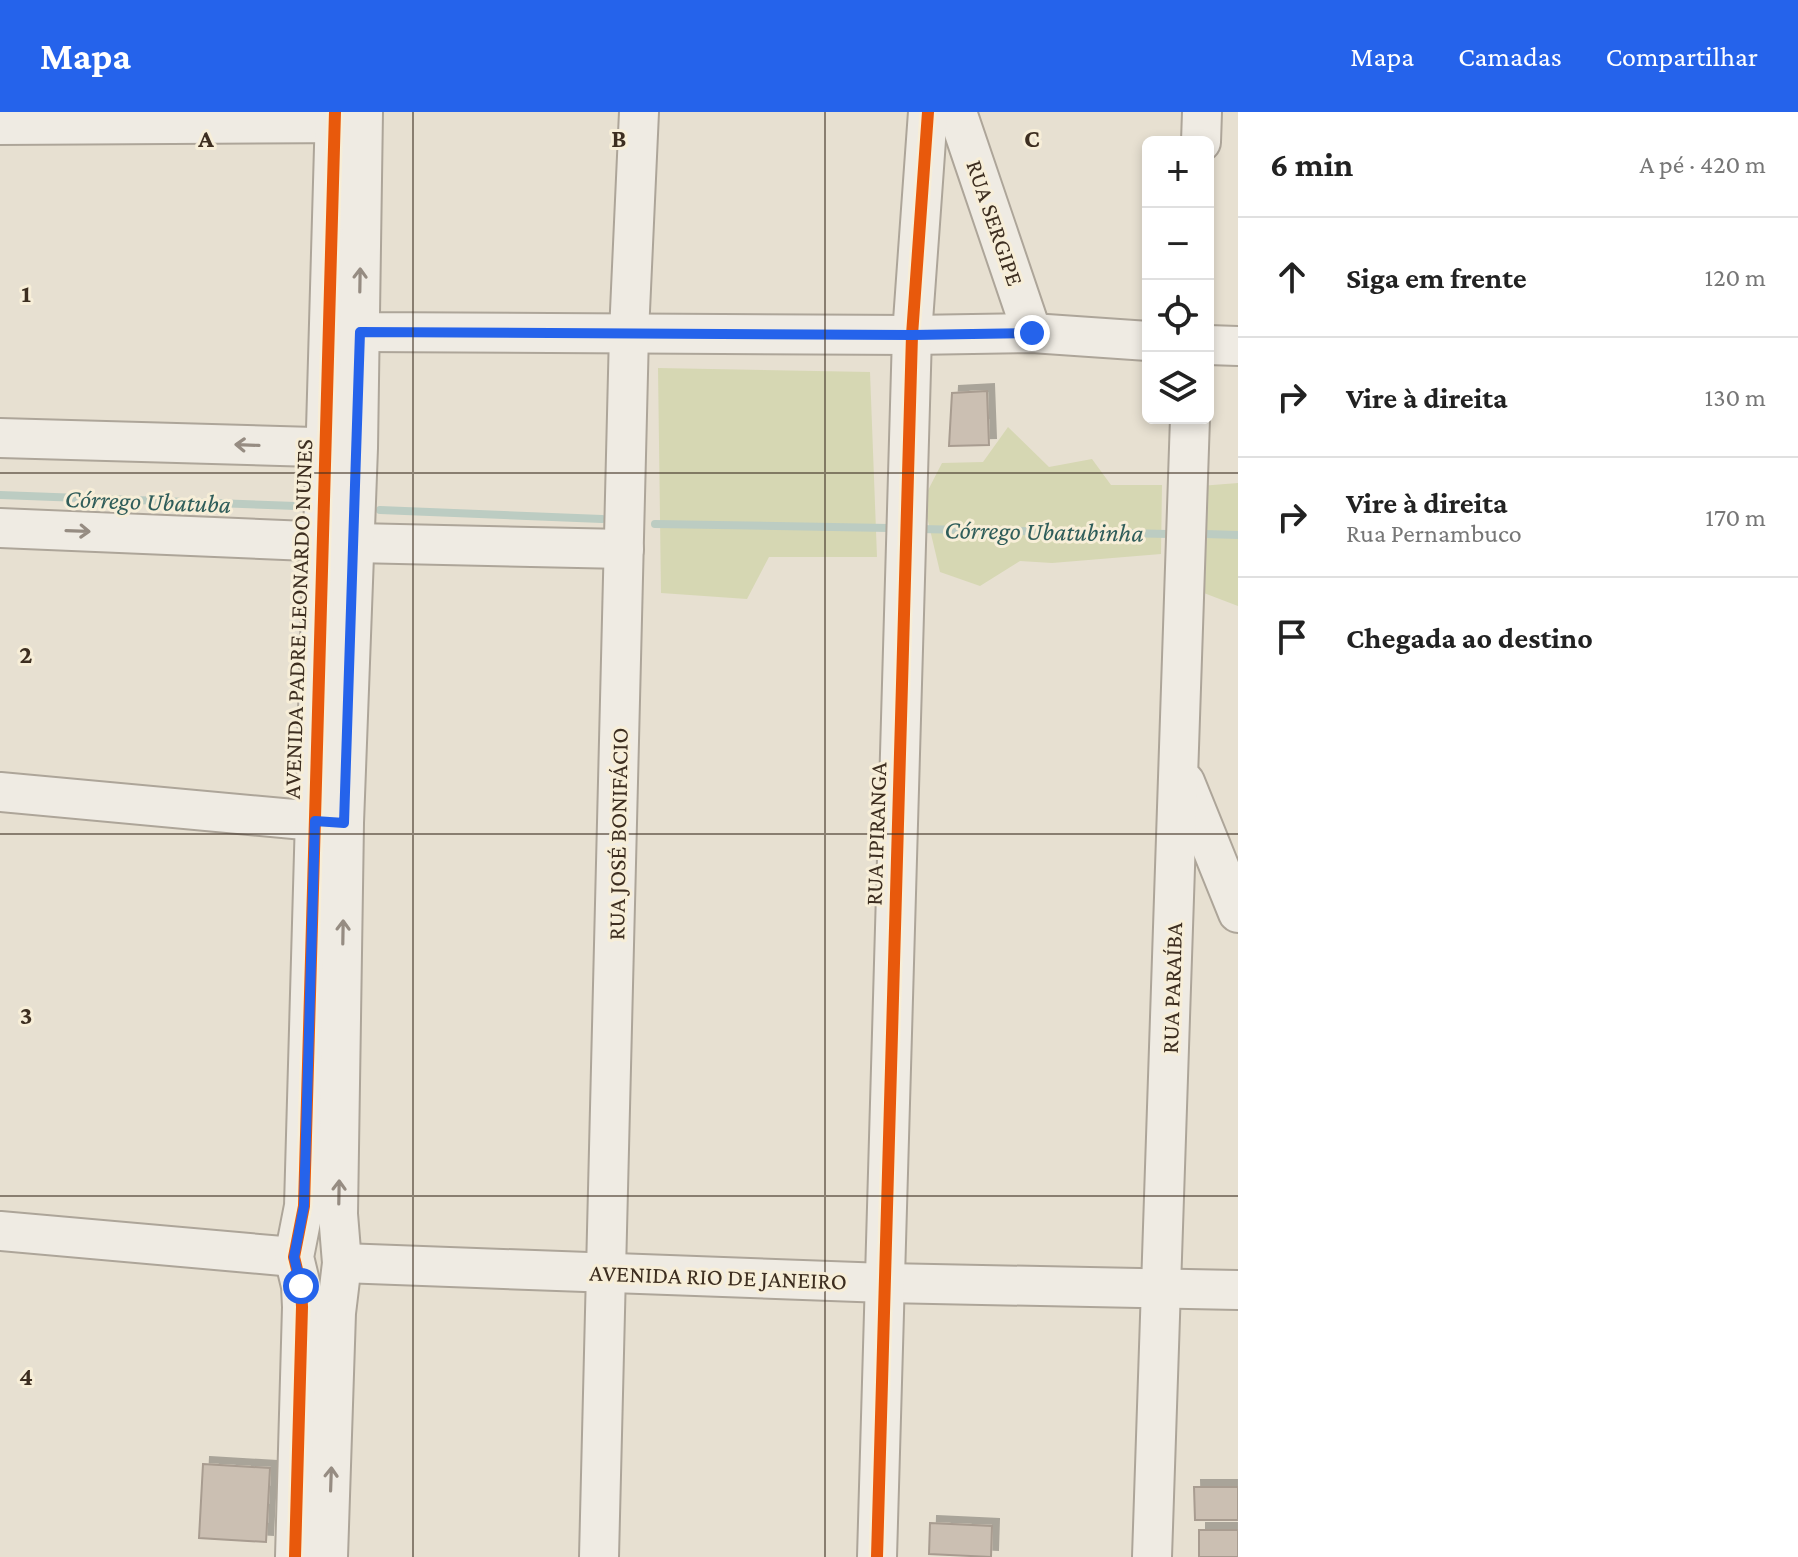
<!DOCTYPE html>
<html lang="pt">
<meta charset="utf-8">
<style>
body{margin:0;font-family:"Crimson Pro",serif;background:#f2f2f2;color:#222}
.controls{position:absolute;right:24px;top:24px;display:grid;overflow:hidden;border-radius:12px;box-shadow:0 4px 12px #0003}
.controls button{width:72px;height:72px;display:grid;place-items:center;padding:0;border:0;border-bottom:2px solid #e0e0e0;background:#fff;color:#222;font:40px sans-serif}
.stop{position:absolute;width:24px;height:24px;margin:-18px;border:6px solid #2563eb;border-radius:50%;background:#fff}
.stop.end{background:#2563eb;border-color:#fff;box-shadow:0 2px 8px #0008}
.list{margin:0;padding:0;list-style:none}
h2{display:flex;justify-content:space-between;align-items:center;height:104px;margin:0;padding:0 32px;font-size:34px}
h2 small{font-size:26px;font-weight:400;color:#767676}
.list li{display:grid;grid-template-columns:52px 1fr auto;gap:24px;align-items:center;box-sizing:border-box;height:120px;padding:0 32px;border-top:2px solid #e0e0e0}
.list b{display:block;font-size:30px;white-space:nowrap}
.list p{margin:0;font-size:26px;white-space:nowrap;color:#767676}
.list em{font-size:26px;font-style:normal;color:#767676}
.icon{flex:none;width:44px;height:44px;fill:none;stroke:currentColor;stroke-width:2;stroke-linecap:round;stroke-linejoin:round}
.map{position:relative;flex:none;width:1238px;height:1445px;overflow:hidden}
header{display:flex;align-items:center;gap:48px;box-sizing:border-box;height:112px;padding:0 40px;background:#2563eb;color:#fff}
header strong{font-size:38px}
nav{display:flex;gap:44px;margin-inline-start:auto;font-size:28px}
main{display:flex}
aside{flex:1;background:#fff}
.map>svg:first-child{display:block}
.green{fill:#d6d7b3}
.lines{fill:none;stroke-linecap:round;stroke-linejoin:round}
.stream{stroke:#bcccc2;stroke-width:8}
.building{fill:#cbbfb2;stroke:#a89c90;stroke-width:2;filter:url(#shadow)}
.minor-casing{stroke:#ada599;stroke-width:42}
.minor{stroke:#efebe3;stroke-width:38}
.cycleway-casing{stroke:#f7eed8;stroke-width:17}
.cycleway{stroke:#e8590c;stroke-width:12}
.oneway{stroke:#968c82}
.route{stroke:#2563eb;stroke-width:10}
.grid{fill:none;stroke:#3d2e20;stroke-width:2;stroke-opacity:0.55}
.labels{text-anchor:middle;stroke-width:6;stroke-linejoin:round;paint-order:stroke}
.street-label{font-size:24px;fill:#3d2e20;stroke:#f7eed8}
.water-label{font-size:26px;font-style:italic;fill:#2f5d5a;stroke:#f7eed8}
.grid-label{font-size:26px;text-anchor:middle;font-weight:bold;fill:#3d2e20;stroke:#f7eed8;stroke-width:6;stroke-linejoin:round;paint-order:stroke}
</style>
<header>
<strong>Mapa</strong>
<nav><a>Mapa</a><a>Camadas</a><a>Compartilhar</a></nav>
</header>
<main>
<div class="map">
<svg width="1238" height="1445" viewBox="0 0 1238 1445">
<defs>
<filter id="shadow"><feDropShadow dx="7" dy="-7" stdDeviation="0" flood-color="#0004"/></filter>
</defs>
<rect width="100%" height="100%" fill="#e7e0d1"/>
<g class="green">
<polygon points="658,256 870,260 877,445 769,445 747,487 661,481"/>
<polygon points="1008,315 1049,355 1092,347 1111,373 1162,373 1161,442 1052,451 1020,449 980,474 940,460 923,388 942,351 983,350"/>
<polygon points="1238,371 1238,494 1196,478 1200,374"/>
</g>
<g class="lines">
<g class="stream">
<polyline points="0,383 296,394"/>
<polyline points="380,398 602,407"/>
<polyline points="655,412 889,416"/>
<polyline points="919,417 1169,422"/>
<polyline points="1205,422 1238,423"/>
</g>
</g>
<g class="building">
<polygon points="987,279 989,333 949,334 952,281"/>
<polygon points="203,1352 270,1356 266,1430 199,1426"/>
<polygon points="1194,1375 1238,1375 1238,1408 1195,1408"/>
<polygon points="930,1411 992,1414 991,1445 929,1442"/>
<rect x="1199" y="1418" width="39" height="27"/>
</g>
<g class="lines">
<defs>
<g id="minor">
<polyline points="957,0 1032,221"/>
<polyline points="0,13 359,11"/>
<polyline points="1201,30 1202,0"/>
<polyline points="335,217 360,220 912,223 1032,221 1148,229"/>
<polyline points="1208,233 1238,234"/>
<polyline points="0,326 349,336"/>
<polyline points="0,416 355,431 624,437"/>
<polyline points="1185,670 1238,801"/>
<polyline points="0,680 337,711"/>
<polyline points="0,1119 294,1145"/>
<polyline points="342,1151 885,1171 1238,1178"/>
<polyline points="295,1445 302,1195 301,1174 294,1145 304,1094 335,0"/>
<polyline points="328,1445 336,1201 342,1151 338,1102 344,711 358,336 363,0"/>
<polyline points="599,1445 629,221 639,0"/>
<polyline points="877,1445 912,223 928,0"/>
<polyline points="1152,1445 1190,306"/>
</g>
</defs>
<use href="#minor" class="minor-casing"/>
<use href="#minor" class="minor"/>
<defs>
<g id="cycleway">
<polyline points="295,1445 302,1195 301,1174 294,1145 304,1094 335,0"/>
<polyline points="877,1445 912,223 928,0"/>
</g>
</defs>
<use href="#cycleway" class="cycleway-casing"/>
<use href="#cycleway" class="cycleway"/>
</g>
<defs><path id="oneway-shaft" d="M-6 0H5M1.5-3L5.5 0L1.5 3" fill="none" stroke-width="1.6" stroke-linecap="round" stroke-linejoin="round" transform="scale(2)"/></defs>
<g class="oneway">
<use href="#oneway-shaft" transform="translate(360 168) rotate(-89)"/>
<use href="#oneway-shaft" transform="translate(247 333) rotate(-178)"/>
<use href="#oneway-shaft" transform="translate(78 419) rotate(2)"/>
<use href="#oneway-shaft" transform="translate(343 820) rotate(-89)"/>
<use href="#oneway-shaft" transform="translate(339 1080) rotate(-89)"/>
<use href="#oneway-shaft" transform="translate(331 1367) rotate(-88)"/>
</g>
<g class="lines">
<polyline class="route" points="301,1174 294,1145 304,1094 315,709 344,711 360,220 912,223 1032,221"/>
</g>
<path class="grid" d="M413,0v1445M825,0v1445M0,361h1238M0,722h1238M0,1084h1238"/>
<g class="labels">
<g class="street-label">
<text transform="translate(995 111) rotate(71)" y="8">RUA SERGIPE</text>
<text transform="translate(298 507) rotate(-88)" y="8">AVENIDA PADRE LEONARDO NUNES</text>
<text transform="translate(618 722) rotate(-89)" y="8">RUA JOSÉ BONIFÁCIO</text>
<text transform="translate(876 722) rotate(-88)" y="8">RUA IPIRANGA</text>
<text transform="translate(1172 876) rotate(-88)" y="8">RUA PARAÍBA</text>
<text transform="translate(718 1165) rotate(2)" y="8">AVENIDA RIO DE JANEIRO</text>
</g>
<g class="water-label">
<text transform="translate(148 389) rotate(2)" y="9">Córrego Ubatuba</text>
<text transform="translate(1044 419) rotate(1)" y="9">Córrego Ubatubinha</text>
</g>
</g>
<g class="grid-label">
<text x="206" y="35">A</text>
<text x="619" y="35">B</text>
<text x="1032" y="35">C</text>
<text x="26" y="190">1</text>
<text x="26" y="551">2</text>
<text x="26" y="912">3</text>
<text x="26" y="1273">4</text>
</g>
</svg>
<div class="controls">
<button>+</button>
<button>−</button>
<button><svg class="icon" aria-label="locate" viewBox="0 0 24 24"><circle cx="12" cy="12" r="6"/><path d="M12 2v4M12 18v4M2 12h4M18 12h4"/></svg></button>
<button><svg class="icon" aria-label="layers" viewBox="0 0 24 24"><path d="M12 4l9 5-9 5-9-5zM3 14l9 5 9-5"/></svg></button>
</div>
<div class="stop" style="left:301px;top:1174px"></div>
<div class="stop end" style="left:1032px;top:221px"></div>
</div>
<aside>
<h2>6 min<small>A pé · 420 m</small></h2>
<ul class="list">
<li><svg class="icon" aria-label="ahead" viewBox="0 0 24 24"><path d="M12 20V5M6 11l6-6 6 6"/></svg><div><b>Siga em frente</b></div><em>120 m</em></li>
<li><svg class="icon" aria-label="right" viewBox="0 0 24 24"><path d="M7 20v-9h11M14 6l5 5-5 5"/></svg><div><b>Vire à direita</b></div><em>130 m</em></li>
<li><svg class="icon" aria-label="right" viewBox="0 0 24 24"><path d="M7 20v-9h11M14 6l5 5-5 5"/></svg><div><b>Vire à direita</b><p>Rua Pernambuco</p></div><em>170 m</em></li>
<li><svg class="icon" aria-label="arrive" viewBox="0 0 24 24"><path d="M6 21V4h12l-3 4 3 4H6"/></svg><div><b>Chegada ao destino</b></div></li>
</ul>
</aside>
</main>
